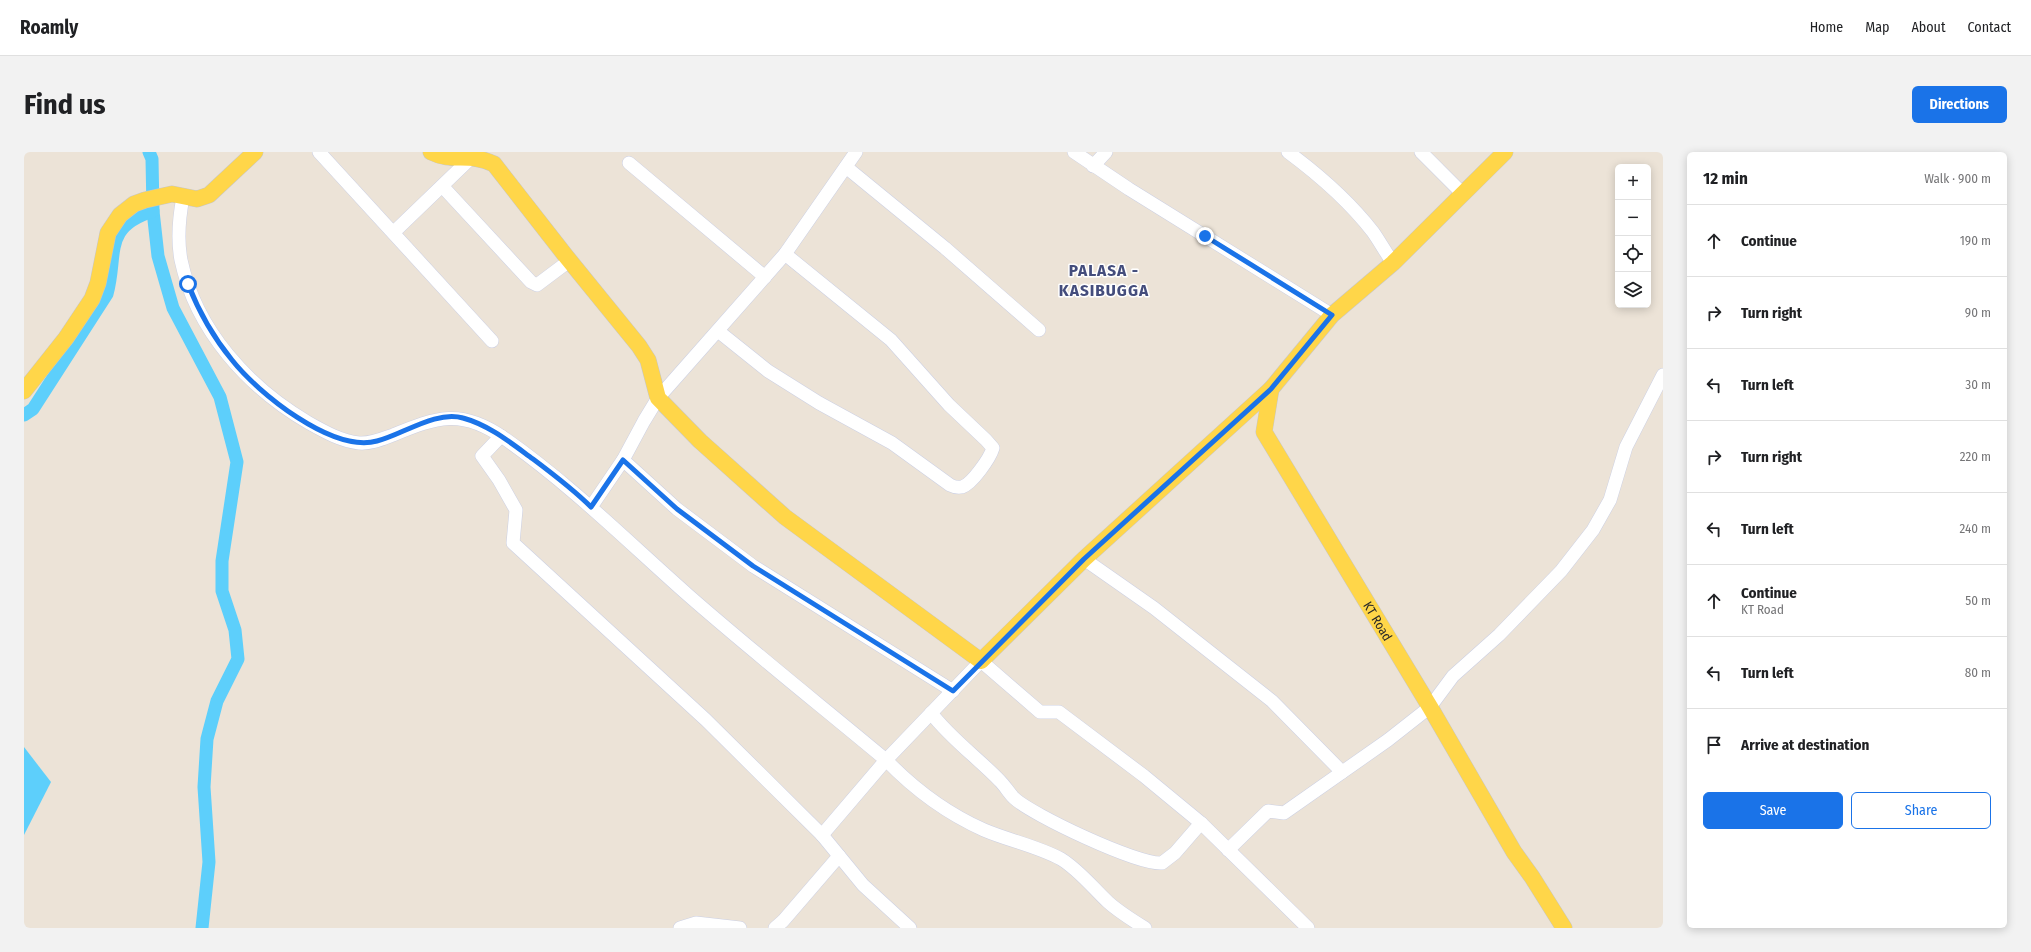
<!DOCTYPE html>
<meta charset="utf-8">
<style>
body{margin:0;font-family:"Fira Sans Condensed",sans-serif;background:#f2f2f2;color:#202124}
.controls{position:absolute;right:12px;top:12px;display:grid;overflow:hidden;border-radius:6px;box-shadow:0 2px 10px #0003}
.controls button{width:36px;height:36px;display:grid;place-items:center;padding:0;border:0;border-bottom:1px solid #e0e0e0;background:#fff;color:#202124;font:20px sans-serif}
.stop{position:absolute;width:12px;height:12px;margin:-9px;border:3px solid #1a73e8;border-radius:50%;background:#fff}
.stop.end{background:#1a73e8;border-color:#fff;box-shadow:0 1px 4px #0008}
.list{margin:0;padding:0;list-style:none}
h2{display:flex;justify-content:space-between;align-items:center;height:52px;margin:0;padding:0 16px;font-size:17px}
h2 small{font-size:13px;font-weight:400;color:#757577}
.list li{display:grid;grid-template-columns:26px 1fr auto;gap:12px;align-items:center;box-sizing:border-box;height:72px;padding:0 16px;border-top:1px solid #e0e0e0}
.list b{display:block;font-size:15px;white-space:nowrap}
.list p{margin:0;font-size:13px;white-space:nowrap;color:#757577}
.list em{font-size:13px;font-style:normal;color:#757577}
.actions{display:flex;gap:8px;padding:12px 16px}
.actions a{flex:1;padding:9px 0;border:1px solid #1a73e8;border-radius:6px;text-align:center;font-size:14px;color:#1a73e8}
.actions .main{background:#1a73e8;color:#fff}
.icon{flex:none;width:22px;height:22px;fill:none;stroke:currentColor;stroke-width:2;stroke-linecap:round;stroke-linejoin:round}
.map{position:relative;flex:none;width:1639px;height:776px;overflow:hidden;border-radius:6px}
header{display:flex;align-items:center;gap:24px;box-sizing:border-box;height:56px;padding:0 20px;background:#fff;border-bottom:1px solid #e0e0e0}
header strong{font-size:19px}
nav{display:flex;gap:22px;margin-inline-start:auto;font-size:14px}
.intro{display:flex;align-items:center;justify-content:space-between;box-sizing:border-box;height:96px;padding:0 24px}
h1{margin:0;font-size:28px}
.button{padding:10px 18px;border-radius:6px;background:#1a73e8;color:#fff;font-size:14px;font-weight:700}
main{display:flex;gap:24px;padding:0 24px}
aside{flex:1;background:#fff;border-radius:6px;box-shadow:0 2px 10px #0003}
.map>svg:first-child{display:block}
.water{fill:#5dcffb}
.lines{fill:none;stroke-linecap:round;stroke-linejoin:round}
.canal{stroke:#5dcffb;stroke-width:13}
.minor-casing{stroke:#ccd0e3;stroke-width:14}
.major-casing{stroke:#c7c7c7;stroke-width:17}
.minor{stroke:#fff;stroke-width:13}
.major{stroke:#ffd649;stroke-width:16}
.route{stroke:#1a73e8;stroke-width:5}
.labels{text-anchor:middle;stroke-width:3;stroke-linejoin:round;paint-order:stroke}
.street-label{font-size:13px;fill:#282828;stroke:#fff}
.district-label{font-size:17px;font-weight:bold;letter-spacing:1px;fill:#444d7c;stroke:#fff}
</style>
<header>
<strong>Roamly</strong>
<nav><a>Home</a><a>Map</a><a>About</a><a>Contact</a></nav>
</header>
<div class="intro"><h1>Find us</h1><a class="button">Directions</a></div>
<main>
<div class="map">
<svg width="1639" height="776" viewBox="0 0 1639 776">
<rect width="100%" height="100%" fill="#ece3d7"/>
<polygon class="water" points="0,595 27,630 0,683"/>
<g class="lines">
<g class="canal">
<polyline points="125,0 128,7 129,59 134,104 149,156 196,245 213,310 198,409 198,439 211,478 214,507 193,549 183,587 180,635 185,710 178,776"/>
<path d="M0,263l9,-6 74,-115c11,-40 -5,-67 46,-83"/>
</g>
<defs>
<g id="minor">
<polyline points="295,0 468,189"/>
<polyline points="1050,0 1105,37 1308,163"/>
<path d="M1264,0c31,23 61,49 85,80 7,10 13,21 20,31"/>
<polyline points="1397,0 1439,42"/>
<polyline points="605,11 741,125"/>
<polyline points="1069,14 1082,0"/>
<polyline points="822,15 921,96 1015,178"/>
<polyline points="419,35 507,130 513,133 545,109"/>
<path d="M159,45c-4,21 -6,42 -2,63 15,71 68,128 128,163 16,9 32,18 50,20 12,1 23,-4 34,-8 44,-18 68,-27 111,3 67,47 123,103 184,157 65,57 132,110 198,165 28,29 62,54 98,70 26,11 53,16 77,29 18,11 32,29 47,43 11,10 24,18 37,26"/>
<polyline points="370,80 451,2"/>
<path d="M694,179l50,40 51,32 73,40 58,42c4,2 7,3 12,2 10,-3 28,-29 31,-39l-7,-8 -37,-35 -58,-65 -106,-86"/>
<polyline points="477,284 458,304 475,328 492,358 489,391 682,568 798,683 839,733 886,776"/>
<polyline points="599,308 653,357 729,414 929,539"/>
<polyline points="567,355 599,308 620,269 634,246 761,102 832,0"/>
<polyline points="1060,407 1130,456 1248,549 1318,620"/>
<path d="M907,561c20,26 47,45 69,68 5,5 9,12 14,17 18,17 124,67 148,65l13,-10 26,-30"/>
<polyline points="798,683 862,608 957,509 1016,560 1035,560 1120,624 1177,671 1284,776"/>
<polyline points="1204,698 1244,659 1260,661 1364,588 1406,555 1429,524 1475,483 1537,419 1569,378 1586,348 1602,295 1639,223"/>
<polyline points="656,776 672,771 716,776"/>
<polyline points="751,776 759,769 815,704"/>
</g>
<g id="major">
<path d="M407,0c22,11 38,0 63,12l71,91 74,91 9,14 10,38 42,43 85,76 196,144 103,-102 187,-170"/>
<path id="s1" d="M1481,0l-112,111 -61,52 -61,74 -7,43 166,275 84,145 18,25 32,51"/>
<polyline points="0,239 42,186 68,147 74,131 84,81 96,63 110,52 121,48 148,42 173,47 185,43 231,0"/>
</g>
</defs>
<use href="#minor" class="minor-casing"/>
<use href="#major" class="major-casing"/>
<use href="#minor" class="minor"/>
<use href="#major" class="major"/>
</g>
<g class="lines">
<path class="route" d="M164,132c11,28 25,53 44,76 26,33 100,93 145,81 25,-6 59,-31 86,-23 26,7 48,25 70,41 20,15 40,30 58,48l32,-47 54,49 76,57 200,125 131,-132 187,-170 61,-74 -127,-79"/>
</g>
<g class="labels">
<g class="street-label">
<text dy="5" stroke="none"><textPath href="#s1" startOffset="598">KT Road</textPath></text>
</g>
<g class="district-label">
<text x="1080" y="124">PALASA -<tspan x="1080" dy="20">KASIBUGGA</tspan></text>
</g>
</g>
</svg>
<div class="controls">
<button>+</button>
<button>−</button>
<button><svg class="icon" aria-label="locate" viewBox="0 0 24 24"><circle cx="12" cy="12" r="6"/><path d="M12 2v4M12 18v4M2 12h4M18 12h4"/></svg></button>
<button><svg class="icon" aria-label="layers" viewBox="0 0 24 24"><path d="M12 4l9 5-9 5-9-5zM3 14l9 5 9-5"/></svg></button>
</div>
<div class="stop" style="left:164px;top:132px"></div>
<div class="stop end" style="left:1181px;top:84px"></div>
</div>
<aside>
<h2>12 min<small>Walk · 900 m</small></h2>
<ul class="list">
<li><svg class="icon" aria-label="ahead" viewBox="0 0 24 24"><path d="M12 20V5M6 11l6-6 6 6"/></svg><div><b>Continue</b></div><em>190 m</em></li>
<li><svg class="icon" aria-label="right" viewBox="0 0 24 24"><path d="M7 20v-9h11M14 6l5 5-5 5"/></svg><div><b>Turn right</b></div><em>90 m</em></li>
<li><svg class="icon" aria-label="left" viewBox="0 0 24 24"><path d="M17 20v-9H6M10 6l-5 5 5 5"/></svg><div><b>Turn left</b></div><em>30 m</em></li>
<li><svg class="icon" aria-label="right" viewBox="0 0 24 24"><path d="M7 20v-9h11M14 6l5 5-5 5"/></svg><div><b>Turn right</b></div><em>220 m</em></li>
<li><svg class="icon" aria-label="left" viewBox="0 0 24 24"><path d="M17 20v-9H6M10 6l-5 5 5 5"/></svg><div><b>Turn left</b></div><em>240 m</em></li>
<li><svg class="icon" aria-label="ahead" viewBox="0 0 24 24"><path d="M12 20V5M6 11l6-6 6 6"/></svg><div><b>Continue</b><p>KT Road</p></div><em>50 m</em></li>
<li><svg class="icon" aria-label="left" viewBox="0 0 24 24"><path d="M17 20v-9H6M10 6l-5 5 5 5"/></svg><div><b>Turn left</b></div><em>80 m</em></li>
<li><svg class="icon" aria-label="arrive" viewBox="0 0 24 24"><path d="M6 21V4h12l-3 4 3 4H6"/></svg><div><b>Arrive at destination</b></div></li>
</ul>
<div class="actions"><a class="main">Save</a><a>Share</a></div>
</aside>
</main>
